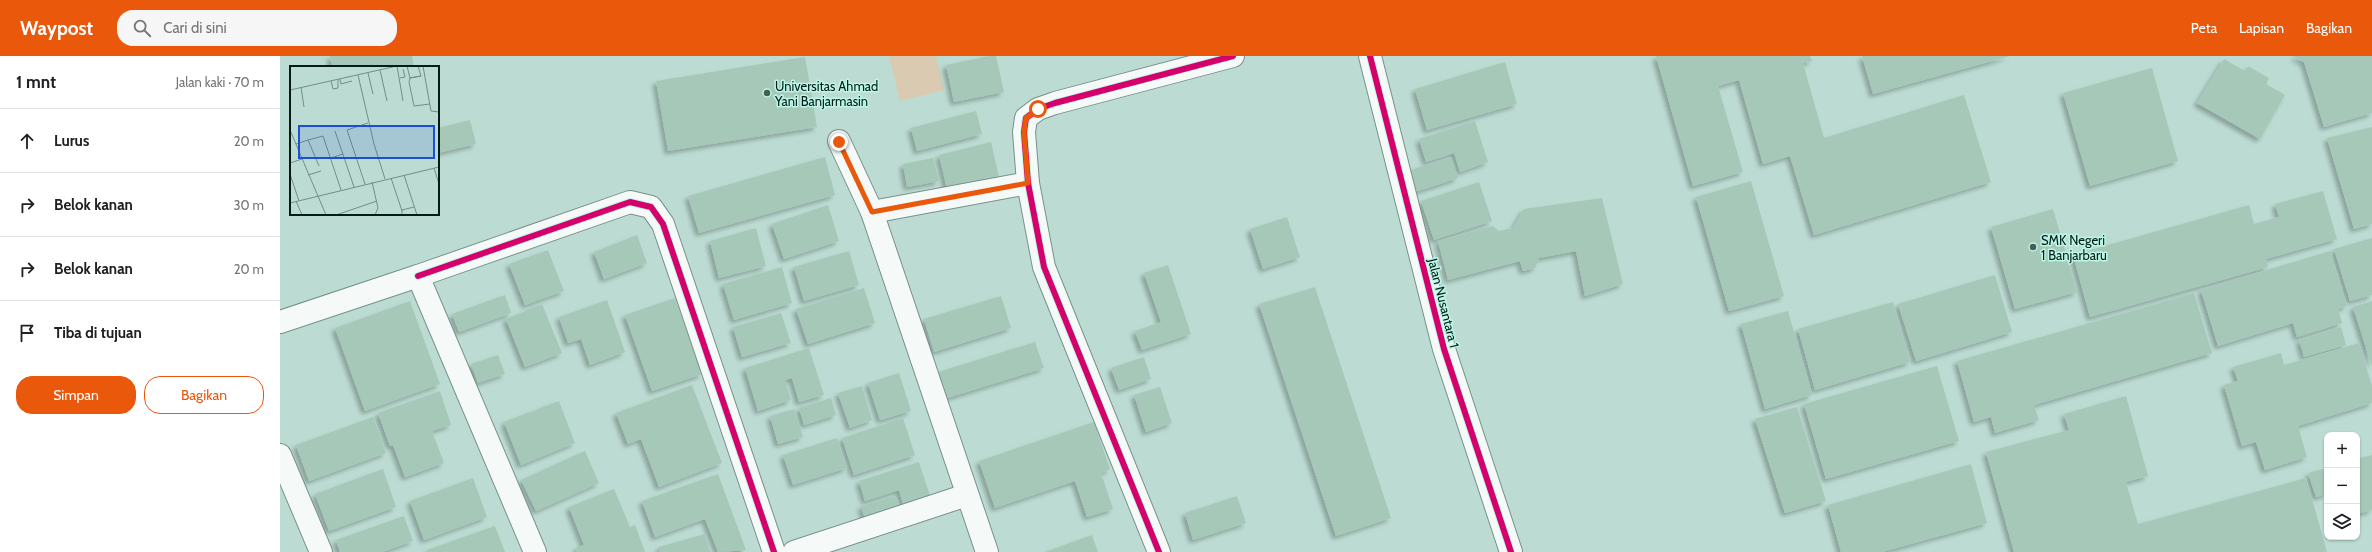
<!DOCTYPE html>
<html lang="id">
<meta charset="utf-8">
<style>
body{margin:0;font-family:Cabin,sans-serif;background:#f6f6f6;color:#202124}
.controls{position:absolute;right:12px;bottom:12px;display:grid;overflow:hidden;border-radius:8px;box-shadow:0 1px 3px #0004}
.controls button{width:36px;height:36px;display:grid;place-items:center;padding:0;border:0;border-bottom:1px solid #e0e0e0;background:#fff;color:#202124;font:20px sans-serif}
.stop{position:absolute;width:12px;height:12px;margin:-9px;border:3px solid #ea580c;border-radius:50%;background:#fff}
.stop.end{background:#ea580c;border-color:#fff;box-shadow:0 1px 4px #0008}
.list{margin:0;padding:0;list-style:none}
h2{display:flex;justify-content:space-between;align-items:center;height:52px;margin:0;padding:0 16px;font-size:17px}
h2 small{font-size:13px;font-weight:400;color:#757577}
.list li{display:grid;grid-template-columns:26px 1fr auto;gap:12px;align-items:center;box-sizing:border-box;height:64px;padding:0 16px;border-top:1px solid #e0e0e0}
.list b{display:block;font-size:15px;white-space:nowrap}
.list em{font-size:13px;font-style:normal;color:#757577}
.actions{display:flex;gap:8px;padding:12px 16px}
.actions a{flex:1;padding:9px 0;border:1px solid #ea580c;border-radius:16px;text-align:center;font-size:14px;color:#ea580c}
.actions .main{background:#ea580c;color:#fff}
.icon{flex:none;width:22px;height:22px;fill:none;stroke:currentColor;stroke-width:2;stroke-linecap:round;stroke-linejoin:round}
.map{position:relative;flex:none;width:2092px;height:496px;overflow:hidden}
header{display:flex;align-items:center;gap:24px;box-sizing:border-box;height:56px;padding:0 20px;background:#ea580c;color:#fff}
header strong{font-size:19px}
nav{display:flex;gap:22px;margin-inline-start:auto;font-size:14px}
.search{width:280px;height:36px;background:#f6f6f6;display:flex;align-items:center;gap:10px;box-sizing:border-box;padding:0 14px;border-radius:16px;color:#757577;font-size:15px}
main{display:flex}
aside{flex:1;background:#fff}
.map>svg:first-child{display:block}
.green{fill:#dacab2}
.building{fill:#a6c8b8;filter:url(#shadow)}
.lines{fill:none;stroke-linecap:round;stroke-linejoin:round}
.street-casing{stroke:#78918a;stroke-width:24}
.street{stroke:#f5faf8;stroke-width:22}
.cycleway-casing{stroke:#bcf6e6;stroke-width:8}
.cycleway{stroke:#d6006c;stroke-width:6}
.route{stroke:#ea580c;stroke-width:5}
.poi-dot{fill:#445f58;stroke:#bcf6e6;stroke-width:1.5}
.labels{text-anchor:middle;stroke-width:3;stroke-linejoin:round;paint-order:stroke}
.poi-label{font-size:13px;fill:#041b16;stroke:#bcf6e6;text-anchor:start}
.street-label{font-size:13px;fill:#041b16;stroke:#bcf6e6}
.inset-road{fill:none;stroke:#728f87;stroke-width:1}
.view{fill:#1d4ed8;fill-opacity:0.15;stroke:#1d4ed8;stroke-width:2}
.inset-edge{fill:none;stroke:#041b16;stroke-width:2}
</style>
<header>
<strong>Waypost</strong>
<div class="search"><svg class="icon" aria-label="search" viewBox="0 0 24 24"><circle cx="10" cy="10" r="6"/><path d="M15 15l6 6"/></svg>Cari di sini</div>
<nav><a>Peta</a><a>Lapisan</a><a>Bagikan</a></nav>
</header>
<main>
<aside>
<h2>1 mnt<small>Jalan kaki · 70 m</small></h2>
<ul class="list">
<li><svg class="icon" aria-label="ahead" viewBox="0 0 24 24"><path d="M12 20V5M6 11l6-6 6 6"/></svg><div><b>Lurus</b></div><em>20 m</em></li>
<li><svg class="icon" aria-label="right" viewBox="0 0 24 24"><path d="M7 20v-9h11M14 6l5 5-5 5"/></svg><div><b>Belok kanan</b></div><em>30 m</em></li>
<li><svg class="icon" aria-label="right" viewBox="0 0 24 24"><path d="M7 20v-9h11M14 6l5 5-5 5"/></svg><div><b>Belok kanan</b></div><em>20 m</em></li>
<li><svg class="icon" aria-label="arrive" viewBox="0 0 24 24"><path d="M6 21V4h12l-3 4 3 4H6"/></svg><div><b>Tiba di tujuan</b></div></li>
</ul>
<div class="actions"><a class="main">Simpan</a><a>Bagikan</a></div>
</aside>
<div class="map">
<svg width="2092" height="496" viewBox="0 0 2092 496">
<defs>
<filter id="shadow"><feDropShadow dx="-3.5" dy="3.5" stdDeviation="2" flood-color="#0004"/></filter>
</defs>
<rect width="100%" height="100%" fill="#bcdcd3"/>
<polygon class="green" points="609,0 656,0 664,34 620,45"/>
<g class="building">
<polygon points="50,0 132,0 134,11 52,11"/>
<polygon points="709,0 716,0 724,36 674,46 666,9"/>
<polygon points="1376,0 1530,0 1532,5 1523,7 1544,82 1684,39 1711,126 1534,179 1510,100 1483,108 1459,24 1438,30 1463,116 1413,130"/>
<polygon points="1582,0 1730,0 1593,38"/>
<polygon points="2013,0 2092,0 2092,57 2044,71 2024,6"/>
<polygon points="525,1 537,71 388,95 376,25"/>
<polygon points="1944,3 1965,15 1968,10 1989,22 1986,28 2005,39 1980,83 1917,47"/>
<polygon points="1225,6 1237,48 1147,74 1135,33"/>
<polygon points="1872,12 1898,105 1810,130 1783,37"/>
<polygon points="696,55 702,78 637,95 631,72"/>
<polygon points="190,64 196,88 158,97 158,72"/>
<polygon points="1195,65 1208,106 1180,116 1174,97 1146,106 1139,83"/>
<polygon points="2092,71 2092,168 2074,173 2047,82"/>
<polygon points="711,86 719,121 667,133 659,99"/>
<polygon points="545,101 555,139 419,177 408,140"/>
<polygon points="1171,101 1178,122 1132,137 1125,116"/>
<polygon points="653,102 659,125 627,131 623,108"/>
<polygon points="1471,125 1504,240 1449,255 1416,141"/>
<polygon points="1199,126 1212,165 1154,184 1141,145"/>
<polygon points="2043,135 2057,183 1986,203 1988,211 1810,261 1793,199 1969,149 1974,168 1999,161 1995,148"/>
<polygon points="1322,142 1343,228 1305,240 1296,195 1259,202 1255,212 1243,215 1240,205 1168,224 1158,185 1213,170 1219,175 1233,172 1244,153"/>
<polygon points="548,149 559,185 504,203 492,168"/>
<polygon points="1773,153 1797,236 1735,253 1711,171"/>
<polygon points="1007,161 1020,201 983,213 970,173"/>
<polygon points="476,172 486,210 439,222 430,185"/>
<polygon points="357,179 367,207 324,223 314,196"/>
<polygon points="2092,182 2092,239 2070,245 2054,193"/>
<polygon points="268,194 284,235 245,249 229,208"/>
<polygon points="569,195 579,229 524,245 514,211"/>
<polygon points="2050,195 2067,250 2058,253 2062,267 2017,281 2013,267 1938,290 1921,234"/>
<polygon points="888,209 911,278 862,294 855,275 881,266 864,217"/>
<polygon points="502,211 512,247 454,264 443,228"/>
<polygon points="1715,219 1732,276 1636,305 1618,248"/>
<polygon points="1035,231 1111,462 1056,480 979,248"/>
<polygon points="584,232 595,267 528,288 516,253"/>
<polygon points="1914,237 1932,297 1754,349 1759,364 1715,377 1711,361 1694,366 1677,305"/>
<polygon points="225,239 231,257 179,276 172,258"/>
<polygon points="721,240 731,272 654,296 644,263"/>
<polygon points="395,242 422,318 372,335 345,259"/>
<polygon points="327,244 345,296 310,309 301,283 288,287 279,261"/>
<polygon points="130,245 160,328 85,355 55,272"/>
<polygon points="2092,245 2092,311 2073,251"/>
<polygon points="1613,246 1630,306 1535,334 1518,273"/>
<polygon points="262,248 282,297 245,311 226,263"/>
<polygon points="1508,255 1532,339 1485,353 1461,268"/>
<polygon points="501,257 511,287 462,301 453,271"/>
<polygon points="2061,271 2066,289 2024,301 2019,284"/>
<polygon points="755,286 764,312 661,344 652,318"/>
<polygon points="2079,287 2092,330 2092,347 2018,370 2027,401 1985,414 1976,386 1962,390 1944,329 1958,325 1953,311 2001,297 2004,309"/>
<polygon points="529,292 544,339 519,346 512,322 505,324 511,344 478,355 465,312"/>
<polygon points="218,299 225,318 198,327 191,308"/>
<polygon points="864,301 871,323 839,334 831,312"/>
<polygon points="1657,310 1679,385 1546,423 1524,348"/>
<polygon points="619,317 631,355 600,364 588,327"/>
<polygon points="412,329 442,407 379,431 361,383 348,388 336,357"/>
<polygon points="582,330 592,364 570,372 558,337"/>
<polygon points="880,331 892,367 866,376 854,339"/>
<polygon points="160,335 171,369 152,375 164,407 125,421 113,389 110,390 98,357"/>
<polygon points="1846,340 1868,420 1846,426 1858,468 2026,422 2047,496 1734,496 1706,396 1789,374 1784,358"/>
<polygon points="551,342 556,359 524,369 519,352"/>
<polygon points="279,345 295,387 241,409 224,366"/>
<polygon points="1517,351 1546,445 1505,457 1475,363"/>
<polygon points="514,353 523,381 498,388 490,360"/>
<polygon points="93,361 106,397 29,425 16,389"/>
<polygon points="623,362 635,399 574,419 562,382"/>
<polygon points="814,366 830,413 821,417 833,453 807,461 795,425 715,452 699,405"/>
<polygon points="557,382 567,412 513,429 503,399"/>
<polygon points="305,395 319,427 256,455 241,424"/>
<polygon points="2092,399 2092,454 2077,458 2077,403"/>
<polygon points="639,406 652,446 625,455 619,434 585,445 579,425"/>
<polygon points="1691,408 1707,467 1602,496 1561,496 1548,449"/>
<polygon points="2047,412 2047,438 2036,441 2028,417"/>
<polygon points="103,413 116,451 49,475 35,438"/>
<polygon points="438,418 466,494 438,496 425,463 375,481 362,445"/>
<polygon points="193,422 207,461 144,484 130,445"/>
<polygon points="334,433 350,471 355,469 365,496 297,496 296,492 304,489 289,451"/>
<polygon points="615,440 621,455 586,466 581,450"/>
<polygon points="957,440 966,467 913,484 905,457"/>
<polygon points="124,460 133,485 102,496 60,496 56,484"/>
<polygon points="215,470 225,496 148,496 147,494"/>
<polygon points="425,478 430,496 380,496 379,491"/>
<polygon points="812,479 818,496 765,496"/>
</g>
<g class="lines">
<defs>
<g id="street">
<polyline points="1090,0 1164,293 1231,496"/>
<polyline points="559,85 592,156 707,496"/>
<polyline points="592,156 748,127"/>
<polyline points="138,220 350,146 371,151 383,168 494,496"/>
<polyline points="0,266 138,220 255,496"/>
<polyline points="0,399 41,496"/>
<polyline points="514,496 687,439"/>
<polyline points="879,496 764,211 748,127 744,76 746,62 758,53 775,47 953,0"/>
</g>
</defs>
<use href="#street" class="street-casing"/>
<use href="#street" class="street"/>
<defs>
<g id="cycleway">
<polyline points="1090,0 1164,293 1231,496"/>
<polyline points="138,220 350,146 371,151 383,168 494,496"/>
<polyline points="879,496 764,211 748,127 744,76 746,62 758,53 775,47 953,0"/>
</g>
</defs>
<use href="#cycleway" class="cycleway-casing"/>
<use href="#cycleway" class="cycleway"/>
</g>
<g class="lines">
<polyline class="route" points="559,86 592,156 748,127 744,76 746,62 758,53"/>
</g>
<g class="poi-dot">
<circle cx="487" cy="37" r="4"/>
<circle cx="1753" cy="191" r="4"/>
</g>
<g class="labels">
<g class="poi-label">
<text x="495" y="35">Universitas Ahmad<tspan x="495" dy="15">Yani Banjarmasin</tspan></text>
<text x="1761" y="189">SMK Negeri<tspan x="1761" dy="15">1 Banjarbaru</tspan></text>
</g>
<g class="street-label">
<text transform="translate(1164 247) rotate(76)" y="5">Jalan Nusantara 1</text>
</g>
</g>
<g transform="translate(10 10)">
<rect width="149" height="149" fill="#bcdcd3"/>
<path class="inset-road" d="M107,0l6,35M117,0l3,12 11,-2 -3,-10M133,0l8,45 8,1M90,4l7,31M78,7l5,21M68,9l16,69 11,35M131,10l-11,2 -1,4 5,24 16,-2M110,12l5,-1 -2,-8M50,13l1,5 11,-3M41,15l2,8 5,-1v-8M11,21l3,20M0,24l107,-24M0,64l36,85M45,65l19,56M18,74l15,-4 18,54M6,78l12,-4 11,26M41,92l12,-4M0,97l12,-4M144,102l5,16M0,108l9,27M18,109l13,-4M114,109l13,40M101,112l11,33M82,116l6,26 -3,7M75,118l-18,-54 21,-7M6,135l6,14M0,137l149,-36M46,149l41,-14M112,149v-5l12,-3"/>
<path class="view" d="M9,60h135v32h-135z"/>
<rect width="149" height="149" class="inset-edge"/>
</g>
</svg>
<div class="controls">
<button>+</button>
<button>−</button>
<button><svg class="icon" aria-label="layers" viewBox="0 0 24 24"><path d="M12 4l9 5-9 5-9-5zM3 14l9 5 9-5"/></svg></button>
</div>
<div class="stop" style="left:758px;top:53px"></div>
<div class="stop end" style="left:559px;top:86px"></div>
</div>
</main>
